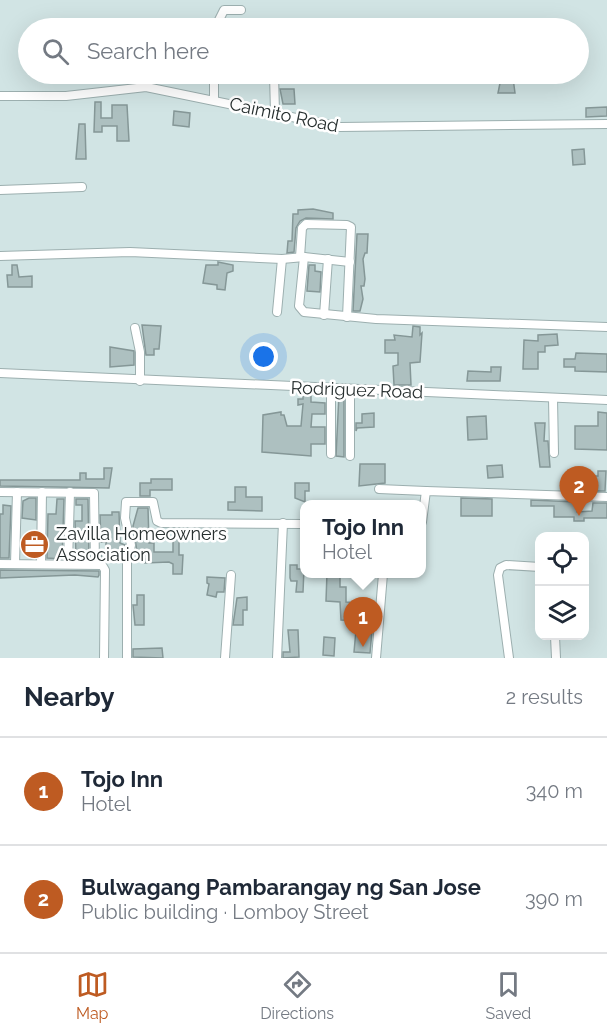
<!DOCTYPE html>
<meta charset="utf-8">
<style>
body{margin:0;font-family:Raleway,sans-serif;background:#f2f2f3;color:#1f2937}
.controls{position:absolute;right:18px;bottom:18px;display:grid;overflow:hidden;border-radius:12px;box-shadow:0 6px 24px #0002}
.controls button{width:54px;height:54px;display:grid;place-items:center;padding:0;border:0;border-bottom:2px solid #e0e1e3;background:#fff;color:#1f2937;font:30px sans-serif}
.you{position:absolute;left:264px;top:357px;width:21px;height:21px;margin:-15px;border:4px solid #fff;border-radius:50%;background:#1a73e8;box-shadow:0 0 0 9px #1a73e833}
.badge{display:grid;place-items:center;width:39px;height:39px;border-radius:50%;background:#be5b22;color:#fff;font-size:20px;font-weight:700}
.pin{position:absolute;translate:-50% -50px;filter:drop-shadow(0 2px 3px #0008)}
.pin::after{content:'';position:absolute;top:32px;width:21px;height:18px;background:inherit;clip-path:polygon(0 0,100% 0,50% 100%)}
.popup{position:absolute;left:300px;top:500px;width:126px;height:78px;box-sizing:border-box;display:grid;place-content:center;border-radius:12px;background:#fff;filter:drop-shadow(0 2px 4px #0005);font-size:20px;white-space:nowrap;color:#747a83}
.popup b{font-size:22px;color:#1f2937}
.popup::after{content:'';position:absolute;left:50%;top:100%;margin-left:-12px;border:12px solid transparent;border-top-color:#fff}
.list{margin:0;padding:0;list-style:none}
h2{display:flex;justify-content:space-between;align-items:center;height:78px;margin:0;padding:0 24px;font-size:26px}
h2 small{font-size:20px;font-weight:400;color:#747a83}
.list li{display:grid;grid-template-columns:39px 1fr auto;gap:18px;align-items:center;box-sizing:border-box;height:108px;padding:0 24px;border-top:2px solid #e0e1e3}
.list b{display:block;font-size:22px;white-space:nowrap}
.list p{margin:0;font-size:20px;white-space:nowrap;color:#747a83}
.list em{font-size:20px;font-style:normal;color:#747a83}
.icon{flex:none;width:33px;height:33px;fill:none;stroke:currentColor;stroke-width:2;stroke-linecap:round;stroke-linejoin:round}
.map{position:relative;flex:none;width:607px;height:658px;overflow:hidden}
.search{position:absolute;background:#fff;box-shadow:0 6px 24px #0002;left:18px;right:18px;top:18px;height:66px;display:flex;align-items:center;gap:15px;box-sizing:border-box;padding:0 21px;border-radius:33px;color:#747a83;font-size:22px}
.sheet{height:294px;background:#fff}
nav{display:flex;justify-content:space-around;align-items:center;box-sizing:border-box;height:84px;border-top:2px solid #e0e1e3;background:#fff;font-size:16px;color:#747a83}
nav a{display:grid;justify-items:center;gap:3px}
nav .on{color:#be5b22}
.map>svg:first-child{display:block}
.building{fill:#adc0c0;stroke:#859797;stroke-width:1.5}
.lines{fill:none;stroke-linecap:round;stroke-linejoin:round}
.minor-casing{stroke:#9cafaf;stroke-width:10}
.minor{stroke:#fff;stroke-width:8}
.labels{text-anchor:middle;stroke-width:5;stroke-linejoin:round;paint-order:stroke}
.street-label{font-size:18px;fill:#272f2f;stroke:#fff}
.poi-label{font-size:18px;fill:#272f2f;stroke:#fff;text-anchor:start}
</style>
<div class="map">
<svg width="607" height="658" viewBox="0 0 607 658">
<rect width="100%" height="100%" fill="#d1e4e4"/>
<g class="building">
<polygon points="501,78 513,78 515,93 498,93"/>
<polygon points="280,89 294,89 295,104 283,104"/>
<polygon points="95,102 101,102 101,118 112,118 112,105 127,105 129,141 117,141 117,126 102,126 102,132 94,132"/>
<polygon points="607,107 607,116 586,117 586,108"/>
<polygon points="174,111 190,113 189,127 173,125"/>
<polygon points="79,124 85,124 86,159 76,159"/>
<polygon points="584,149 585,164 573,165 572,150"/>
<polygon points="313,209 333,213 333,219 306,218 300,221 296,228 294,252 287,253 288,241 292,241 293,214 298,214 298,210"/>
<polygon points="357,234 368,234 367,253 365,253 363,259 365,279 364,286 361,286 363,299 360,311 353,311"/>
<polygon points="218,262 233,265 233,271 227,273 225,290 217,289 217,285 203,283 206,265 218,265"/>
<polygon points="12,265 17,265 19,277 32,276 32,287 8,287 7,275 12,275"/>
<polygon points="309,265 315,265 315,271 321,272 320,292 307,291"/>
<polygon points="142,325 161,326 159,349 154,349 154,355 146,355"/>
<polygon points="413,326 420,327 420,335 422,333 420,362 410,363 411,385 394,385 393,366 398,365 398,353 385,353 385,340 395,340 394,335 412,337"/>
<polygon points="557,334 558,345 545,346 545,352 538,352 538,369 523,369 524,340 538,341 538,335"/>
<polygon points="110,347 134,351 134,365 110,367"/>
<polygon points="576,353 607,354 607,372 575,371 575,367 564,367 564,359 575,359"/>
<polygon points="491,367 501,367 500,381 467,381 468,371 491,372"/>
<polygon points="303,393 311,393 311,402 325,403 325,414 312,414 311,427 325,427 325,444 311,444 311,456 262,452 263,415 281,412 281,415 284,415 287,426 301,426 303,404 298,405 298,399 303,399"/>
<polygon points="339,394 344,394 344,457 336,456"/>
<polygon points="598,412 607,413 607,450 575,449 575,426 598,426"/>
<polygon points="374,413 374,427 357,428 356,431 356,423 362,423 362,414"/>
<polygon points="486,416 487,439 468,440 467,417"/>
<polygon points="535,423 545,423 544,441 548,441 550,467 540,467"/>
<polygon points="360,464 385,464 385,483 359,486"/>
<polygon points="502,465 503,477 488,478 487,466"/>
<polygon points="104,468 112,468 109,488 0,486 0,480 80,480 80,473 86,473 86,479 104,479"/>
<polygon points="598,471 606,471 605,491 595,491 595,482 590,482 590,476 598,476"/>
<polygon points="151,479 172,479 172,490 150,490 150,496 140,496 140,483 151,483"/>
<polygon points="295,483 309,483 309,491 305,491 305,502 295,498"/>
<polygon points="235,487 246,487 246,497 262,497 262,511 228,510 228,502 235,502"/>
<polygon points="29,498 36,498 36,520 22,518 23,501"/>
<polygon points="461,498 492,499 492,516 461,516"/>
<polygon points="57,499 64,499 62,559 47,558 48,514 56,514"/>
<polygon points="76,499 88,499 89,559 76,559 75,521 82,521 82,505 76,505"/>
<polygon points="531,500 576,502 577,512 592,511 593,503 607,503 607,518 584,518 584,521 574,521 574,517 554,517 554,506 531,506"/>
<polygon points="3,505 11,506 9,558 0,558 0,514 3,514"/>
<polygon points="138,508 148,508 149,543 154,543 154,552 173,552 173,538 179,538 179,555 183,555 182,574 173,574 173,564 169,562 145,563 145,559 138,558 133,526"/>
<polygon points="112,512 119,512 120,543 125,545 122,558 106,559 101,558 101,551 106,551 106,542 101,542 100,515 112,515"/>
<polygon points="290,565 297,565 297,569 304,569 303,592 296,592 297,581 291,581 290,578"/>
<polygon points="0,570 99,571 99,575 98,577 75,575 0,578"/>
<polygon points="327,573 340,573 340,587 346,587 346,602 374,603 373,621 341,620 340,602 326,601"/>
<polygon points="207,577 225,578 224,592 217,592 216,597 207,595 209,584 207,583"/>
<polygon points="137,595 144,595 144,625 135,625 133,605 137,605"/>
<polygon points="247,597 247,610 243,610 243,625 233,625 237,598"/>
<polygon points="288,630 298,630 299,657 283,658 283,652 290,652"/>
<polygon points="356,630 372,631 370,653 354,652"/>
<polygon points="324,637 335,638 334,656 323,655"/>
<polygon points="162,648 163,658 133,657 133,649"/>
</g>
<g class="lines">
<defs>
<g id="minor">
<polyline points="215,28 224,10 241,10"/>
<polyline points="274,74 275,113"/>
<polyline points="0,96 66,96 146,87 340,127 607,124"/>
<polyline points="214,100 214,74"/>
<polyline points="0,190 82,187"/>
<polyline points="0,256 130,252 282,259 304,257 350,262"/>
<polyline points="300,257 302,228 306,224 347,225 351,227 347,317"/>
<polyline points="304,257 299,306 304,312 376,319 607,327"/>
<polyline points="277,312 282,259"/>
<polyline points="324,315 328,259"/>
<polyline points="135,328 140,352 140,381"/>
<polyline points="0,373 607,400"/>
<polyline points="350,390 350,456"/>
<polyline points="553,398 554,453"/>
<polyline points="331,454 331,389"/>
<polyline points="379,489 426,491"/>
<polyline points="0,492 94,493 95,564"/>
<polyline points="422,522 426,491 607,497"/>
<polyline points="0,564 102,565 105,570 104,658"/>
<polyline points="15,564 17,492"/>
<polyline points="41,564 42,492"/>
<polyline points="68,564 70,492"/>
<polyline points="555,636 556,658"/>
<polyline points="127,658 127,562 131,545 125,518 126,502 153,502 157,521 161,523 304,524"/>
<polyline points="225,658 231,575"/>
<polyline points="277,658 283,523"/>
<polyline points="376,658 383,574"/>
<polyline points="509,658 498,575 500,568 506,565 540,567"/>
</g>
</defs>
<use href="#minor" class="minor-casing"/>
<use href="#minor" class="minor"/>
</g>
<defs>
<symbol id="office-disc" viewBox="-11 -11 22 22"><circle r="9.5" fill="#be5b22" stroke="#fff"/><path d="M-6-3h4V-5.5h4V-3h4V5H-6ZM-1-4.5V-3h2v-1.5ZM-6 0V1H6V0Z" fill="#fff"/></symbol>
</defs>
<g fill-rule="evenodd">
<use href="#office-disc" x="18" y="528" width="33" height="33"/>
</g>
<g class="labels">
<g class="street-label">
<text transform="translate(284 115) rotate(12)" y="6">Caimito Road</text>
<text transform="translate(357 390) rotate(2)" y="6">Rodriguez Road</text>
</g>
<g class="poi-label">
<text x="56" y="540">Zavilla Homeowners<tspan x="56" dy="21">Association</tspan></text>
</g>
</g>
</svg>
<div class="controls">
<button><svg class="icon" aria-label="locate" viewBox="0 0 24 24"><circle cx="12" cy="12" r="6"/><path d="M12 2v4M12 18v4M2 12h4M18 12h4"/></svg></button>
<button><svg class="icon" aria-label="layers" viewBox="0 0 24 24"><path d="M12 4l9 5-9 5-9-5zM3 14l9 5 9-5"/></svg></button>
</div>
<div class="you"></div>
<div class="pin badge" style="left:363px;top:647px">1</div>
<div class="popup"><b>Tojo Inn</b>Hotel</div>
<div class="pin badge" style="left:579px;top:516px">2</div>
<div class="search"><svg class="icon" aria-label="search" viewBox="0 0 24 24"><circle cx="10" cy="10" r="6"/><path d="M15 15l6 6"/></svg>Search here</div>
</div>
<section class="sheet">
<h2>Nearby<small>2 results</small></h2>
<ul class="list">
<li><span class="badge">1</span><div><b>Tojo Inn</b><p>Hotel</p></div><em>340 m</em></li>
<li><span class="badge">2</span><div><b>Bulwagang Pambarangay ng San Jose</b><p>Public building · Lomboy Street</p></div><em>390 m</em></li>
</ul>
</section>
<nav>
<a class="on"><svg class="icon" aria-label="map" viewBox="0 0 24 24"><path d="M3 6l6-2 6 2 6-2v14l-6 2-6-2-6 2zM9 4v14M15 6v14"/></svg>Map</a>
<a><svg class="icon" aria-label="directions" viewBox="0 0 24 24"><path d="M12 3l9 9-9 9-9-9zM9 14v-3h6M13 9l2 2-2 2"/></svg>Directions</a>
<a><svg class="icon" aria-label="saved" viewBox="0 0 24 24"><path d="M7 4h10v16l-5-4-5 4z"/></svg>Saved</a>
</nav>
